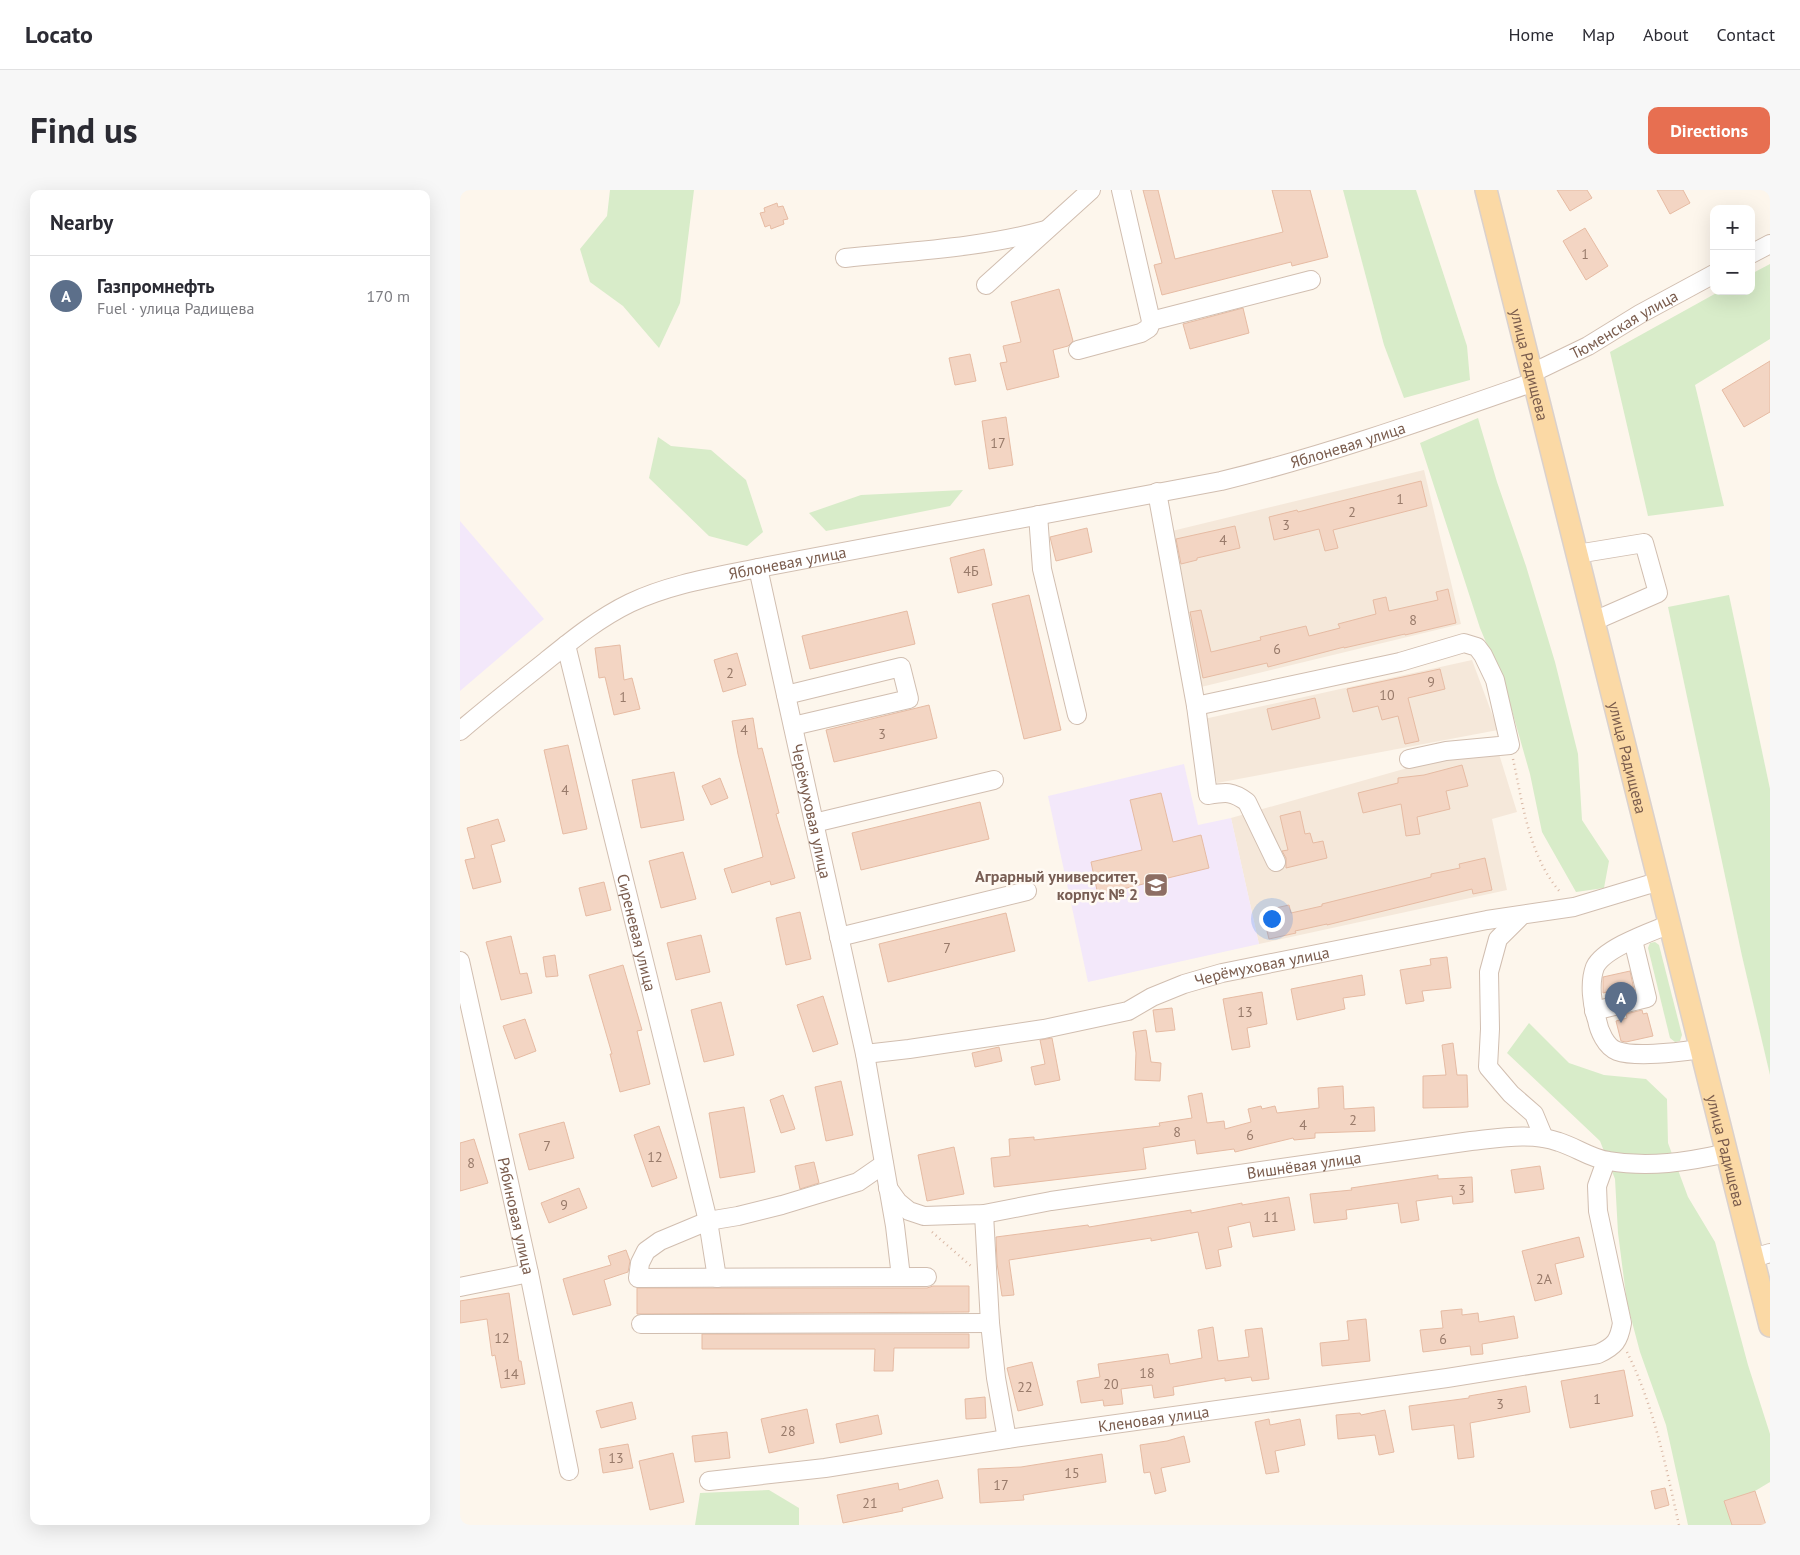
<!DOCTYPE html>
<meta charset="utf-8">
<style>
body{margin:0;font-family:"PT Sans",sans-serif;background:#f7f7f7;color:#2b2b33}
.controls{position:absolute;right:15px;top:15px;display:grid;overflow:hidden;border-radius:10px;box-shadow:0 5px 20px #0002}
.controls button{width:45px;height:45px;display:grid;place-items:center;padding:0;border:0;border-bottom:1px solid #e1e1e2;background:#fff;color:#2b2b33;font:25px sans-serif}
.you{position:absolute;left:811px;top:728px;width:18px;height:18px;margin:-12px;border:4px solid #fff;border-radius:50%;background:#1a73e8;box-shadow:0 0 0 8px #1a73e833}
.badge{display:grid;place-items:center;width:32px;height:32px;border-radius:50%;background:#e76f51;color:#fff;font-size:16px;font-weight:700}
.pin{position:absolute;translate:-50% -41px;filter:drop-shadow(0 1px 2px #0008)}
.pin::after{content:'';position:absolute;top:26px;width:18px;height:15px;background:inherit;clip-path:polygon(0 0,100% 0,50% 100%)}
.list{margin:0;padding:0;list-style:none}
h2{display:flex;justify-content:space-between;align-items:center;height:65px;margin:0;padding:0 20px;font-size:21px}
h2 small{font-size:16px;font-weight:400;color:#7c7c81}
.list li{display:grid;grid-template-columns:32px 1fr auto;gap:15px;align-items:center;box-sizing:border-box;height:80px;padding:0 20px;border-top:1px solid #e1e1e2}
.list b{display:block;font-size:19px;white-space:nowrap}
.list p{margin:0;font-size:16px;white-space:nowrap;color:#7c7c81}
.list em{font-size:16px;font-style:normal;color:#7c7c81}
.map{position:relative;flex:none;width:1310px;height:1335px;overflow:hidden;border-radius:10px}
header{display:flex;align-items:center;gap:30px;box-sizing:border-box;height:70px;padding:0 25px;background:#fff;border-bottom:1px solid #e1e1e2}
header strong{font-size:24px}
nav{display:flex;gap:28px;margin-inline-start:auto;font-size:18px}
.intro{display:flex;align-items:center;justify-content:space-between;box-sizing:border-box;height:120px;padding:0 30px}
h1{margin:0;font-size:35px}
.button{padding:12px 22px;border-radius:10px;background:#e76f51;color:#fff;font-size:18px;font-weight:700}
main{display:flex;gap:30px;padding:0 30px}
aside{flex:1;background:#fff;border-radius:10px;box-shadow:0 5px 20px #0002}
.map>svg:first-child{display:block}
.residential{fill:#f5e8da}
.education{fill:#f3e8fa}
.green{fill:#d8ecc9}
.building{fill:#f3d5c3;stroke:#e6bba3}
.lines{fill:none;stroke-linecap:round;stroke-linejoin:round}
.minor-casing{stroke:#d1beb0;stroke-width:20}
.major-casing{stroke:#dad1cd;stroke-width:24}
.path{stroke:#d9b8a5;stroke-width:2.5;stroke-dasharray:1 4;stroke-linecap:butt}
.minor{stroke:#fff;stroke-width:18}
.major{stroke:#fbd9a5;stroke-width:21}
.labels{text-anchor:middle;stroke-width:5;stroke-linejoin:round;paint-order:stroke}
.number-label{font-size:14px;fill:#987a6a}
.street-label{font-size:16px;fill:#7a5c4d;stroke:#fffaf3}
.education-label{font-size:16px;font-weight:bold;fill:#785e54;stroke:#fffaf3;text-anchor:end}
</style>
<header>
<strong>Locato</strong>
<nav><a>Home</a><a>Map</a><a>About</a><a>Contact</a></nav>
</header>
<div class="intro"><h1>Find us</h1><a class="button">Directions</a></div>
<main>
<aside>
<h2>Nearby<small></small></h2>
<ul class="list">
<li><span class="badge" style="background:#5c6f8a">A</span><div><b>Газпромнефть</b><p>Fuel · улица Радищева</p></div><em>170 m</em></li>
</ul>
</aside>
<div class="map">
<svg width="1310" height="1335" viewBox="0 0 1310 1335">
<rect width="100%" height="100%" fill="#fdf6ec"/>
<g class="residential">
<polygon points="964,280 1001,434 741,497 712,341"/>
<polygon points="1012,470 1038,540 757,593 744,529"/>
<polygon points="1039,564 1057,622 1032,629 1047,700 799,754 771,628 972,571"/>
</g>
<g class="education">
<polygon points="0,331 84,429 0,501"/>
<polygon points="724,574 738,635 771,628 799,754 628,792 588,606"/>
</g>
<g class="green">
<polygon points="150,0 234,0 220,113 199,158 163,116 130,92 120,59 147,26"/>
<polygon points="883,0 956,0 1007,156 1010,190 944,208 924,155"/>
<polygon points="1310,74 1310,149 1235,195 1264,316 1188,326 1150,162 1260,101 1291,101 1291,84"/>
<polygon points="1018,228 1037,292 1066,376 1095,472 1118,564 1122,630 1149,671 1144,698 1116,702 1082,642 1070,584 1046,500 1020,438 960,253"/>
<polygon points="198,247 211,256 251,260 286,290 303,342 287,356 249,346 189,288"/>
<polygon points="503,300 490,316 366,341 349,323 401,305"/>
<polygon points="1269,405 1310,599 1310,885 1282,766 1208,417"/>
<polygon points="1195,752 1199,755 1222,845 1220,851 1215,852 1210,848 1188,758 1190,753"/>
<polygon points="1069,833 1109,873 1144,885 1186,889 1207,909 1208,953 1228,1007 1255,1052 1288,1175 1310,1244 1310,1292 1295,1301 1272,1335 1228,1335 1206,1235 1180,1162 1167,1113 1158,1043 1155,989 1140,951 1047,863"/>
<polygon points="309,1300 339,1318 339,1335 235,1335 240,1303"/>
</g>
<g class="building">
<polygon points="683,0 698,0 715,69 823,42 812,0 850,0 868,67 832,76 831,72 702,105 694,75 702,73"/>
<polygon points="1097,0 1127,0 1132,8 1110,21"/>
<polygon points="1197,0 1223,0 1230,13 1210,24"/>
<polygon points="317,13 318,17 323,16 328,29 323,30 324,34 311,39 310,35 305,37 300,23 305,22 304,18"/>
<polygon points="1125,38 1148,76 1126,90 1103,51"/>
<polygon points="599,99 613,151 608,156 593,160 599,187 547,200 540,173 547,172 543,156 561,152 551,112"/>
<polygon points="783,118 789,143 730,159 723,134"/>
<polygon points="510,164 516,191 495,195 489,168"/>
<polygon points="1310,171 1310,222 1284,237 1262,200"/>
<polygon points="546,227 553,275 529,279 522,231"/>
<polygon points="961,291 967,316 873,340 878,358 865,361 859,339 814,350 809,327 837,320 838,322"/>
<polygon points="775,336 780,358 737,368 737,370 721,374 716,349"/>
<polygon points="627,338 632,362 596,371 590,347"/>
<polygon points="524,359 532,395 498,403 490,368"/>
<polygon points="988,399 996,433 945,445 945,444 884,458 884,457 808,477 807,473 743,488 730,422 741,420 751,462 801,450 800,447 846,436 849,446 880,438 878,434 916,424 913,410 926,407 929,421 978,410 976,402"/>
<polygon points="569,405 601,540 564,549 532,414"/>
<polygon points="447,421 455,454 350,479 342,446"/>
<polygon points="160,455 164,490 172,488 180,519 154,525 145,487 139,488 135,458"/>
<polygon points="277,463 286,495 263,502 254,470"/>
<polygon points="980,479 985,499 948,508 959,551 945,554 938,526 922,530 918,516 893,522 887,499"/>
<polygon points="855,508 860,528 812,540 807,519"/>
<polygon points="469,515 477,548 374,572 366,540"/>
<polygon points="293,528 298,559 302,558 319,623 316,624 335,688 311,695 310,691 272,703 264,679 303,667 278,564 272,531"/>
<polygon points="108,555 127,639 103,644 84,560"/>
<polygon points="1002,575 1008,596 986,601 990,619 957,627 960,644 946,646 941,614 903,623 898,603 938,593 938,588 964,585"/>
<polygon points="214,582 224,630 181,638 172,590"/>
<polygon points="260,588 268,608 251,615 242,596"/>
<polygon points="701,603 713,652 741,645 749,678 638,705 631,672 682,660 670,610"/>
<polygon points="520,612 529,649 401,680 392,643"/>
<polygon points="840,621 845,644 850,643 853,653 863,651 867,668 826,678 826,668 822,661 828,660 820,626"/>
<polygon points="38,629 45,651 31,655 41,692 13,699 5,670 15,668 7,638"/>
<polygon points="223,662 236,709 201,718 189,671"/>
<polygon points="1025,668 1032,700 1013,704 1012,699 867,735 867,734 835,741 836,743 809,749 802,721 829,715 831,723 862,716 862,714 971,687 971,684 1000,678 999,674"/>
<polygon points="144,692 151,720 126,726 119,698"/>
<polygon points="340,722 351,769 326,775 316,728"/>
<polygon points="546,723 555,761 428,792 419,754"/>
<polygon points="241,745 250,782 216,790 207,753"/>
<polygon points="51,746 60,784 67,783 72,803 41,810 26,752"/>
<polygon points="95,765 98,786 86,787 83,767"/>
<polygon points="987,767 991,798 962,801 964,811 946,814 940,780 971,775 970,769"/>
<polygon points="163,775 182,840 177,841 190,894 160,902 150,864 152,864 129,785"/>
<polygon points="1170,781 1174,800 1160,804 1159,799 1143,803 1143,787"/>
<polygon points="902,785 905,805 883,808 885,819 837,830 831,799"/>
<polygon points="802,802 807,834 787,838 790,857 772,860 763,809"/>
<polygon points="363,806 378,854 353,862 337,815"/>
<polygon points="261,812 274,865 244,872 231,820"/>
<polygon points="712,818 715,840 696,842 693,820"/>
<polygon points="1182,820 1183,824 1187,823 1193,846 1166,852 1161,851 1156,831 1167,828 1166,824"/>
<polygon points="65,829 76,861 55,869 43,836"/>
<polygon points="686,840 691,872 701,873 700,891 675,890 676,863 673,842"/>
<polygon points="592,848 600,890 575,895 571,877 585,874 580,850"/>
<polygon points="993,853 997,885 1007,885 1008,917 963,918 963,886 986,885 982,855"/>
<polygon points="539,857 542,871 515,877 512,863"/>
<polygon points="381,891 393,945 366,951 355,897"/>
<polygon points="883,896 884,919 914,917 915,941 855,943 855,948 834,950 833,948 775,962 774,959 737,964 735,950 683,958 686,979 534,997 531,968 550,966 549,949 574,947 574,950 700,936 699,933 732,928 728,906 742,903 747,933 764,931 765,939 791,932 788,919 801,916 802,919 815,916 817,923 859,918 858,898"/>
<polygon points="323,905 335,939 321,943 310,910"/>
<polygon points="284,917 295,982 260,988 249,923"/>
<polygon points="104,932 114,968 69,980 59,944"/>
<polygon points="199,936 217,988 192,997 174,945"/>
<polygon points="14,949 28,993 0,1001 0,953"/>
<polygon points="494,957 504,1004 467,1011 458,965"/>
<polygon points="354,972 359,993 340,999 335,976"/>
<polygon points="1080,976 1084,999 1055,1003 1051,980"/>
<polygon points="978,985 978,989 1012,987 1013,1012 993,1014 992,1006 956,1011 959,1030 941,1033 938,1013 886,1020 887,1029 854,1033 850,1004 892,1000 891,998"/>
<polygon points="119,998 127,1018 89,1033 81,1013"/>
<polygon points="829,1007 835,1040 793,1047 790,1032 768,1037 772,1057 758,1060 761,1076 746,1079 738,1042 691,1051 691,1048 549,1070 554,1105 542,1106 537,1073 536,1047 628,1035 629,1037 731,1020 731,1023 782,1013 782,1015"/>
<polygon points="1119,1047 1124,1067 1095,1074 1102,1104 1075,1111 1062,1061"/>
<polygon points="166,1060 170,1071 168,1082 144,1090 151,1115 113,1125 103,1089 151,1075 148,1066"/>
<polygon points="473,1096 509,1096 509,1122 177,1124 177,1098 467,1098"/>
<polygon points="49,1103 59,1171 61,1171 65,1194 41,1198 35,1165 32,1166 27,1129 0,1133 0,1111"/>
<polygon points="1002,1119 1002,1125 1018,1123 1019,1132 1054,1126 1058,1148 1022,1154 1023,1164 1011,1165 1010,1156 963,1162 960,1140 983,1138 981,1121"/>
<polygon points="906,1129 910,1171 862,1176 860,1153 889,1150 887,1131"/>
<polygon points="753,1137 758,1171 789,1167 785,1140 802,1138 809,1189 792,1191 791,1187 765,1191 765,1188 713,1197 714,1205 694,1208 692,1195 661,1199 663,1214 644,1216 643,1210 621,1213 617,1191 640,1187 638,1174 708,1164 710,1174 742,1168 738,1140"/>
<polygon points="242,1144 509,1144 509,1158 434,1158 433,1181 414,1181 415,1159 242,1159"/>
<polygon points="572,1172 583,1215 558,1221 547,1178"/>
<polygon points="1164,1180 1173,1226 1110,1238 1101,1191"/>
<polygon points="1066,1196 1070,1222 1010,1233 1014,1267 998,1269 994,1235 952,1240 949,1216 1009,1208 1009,1206"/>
<polygon points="525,1207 526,1228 506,1229 505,1209"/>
<polygon points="172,1212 176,1229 141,1238 136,1221"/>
<polygon points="347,1219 354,1253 309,1263 301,1229"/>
<polygon points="925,1220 934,1262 919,1265 915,1245 878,1249 876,1225 900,1223 901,1225"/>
<polygon points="418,1225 422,1244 380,1253 376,1234"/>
<polygon points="809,1229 810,1235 840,1229 845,1255 815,1261 819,1282 806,1284 795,1232"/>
<polygon points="267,1242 270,1268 235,1272 232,1246"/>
<polygon points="724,1246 730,1272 701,1278 706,1301 695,1304 690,1282 684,1283 680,1255 707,1251"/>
<polygon points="168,1254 173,1278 143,1283 139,1259"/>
<polygon points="213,1263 224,1312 190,1320 179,1271"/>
<polygon points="642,1264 646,1292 563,1305 564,1310 520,1313 518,1279 561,1277"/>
<polygon points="478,1290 483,1308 442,1318 443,1321 383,1333 377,1305 438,1293 439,1300"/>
<polygon points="1205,1298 1209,1315 1195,1319 1191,1301"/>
<polygon points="1295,1301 1306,1335 1272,1335 1264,1311"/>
</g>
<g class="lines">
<defs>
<g id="minor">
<polyline points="1291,64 1310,54"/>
<path d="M385,68c67,-7 136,-10 201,-28"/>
<polyline points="526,95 631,0"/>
<polyline points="691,131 851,90"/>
<polyline points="618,160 681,143 689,138 691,131 661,0"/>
<path id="s1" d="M1072,183l56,-27 52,-32 74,-40"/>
<path d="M697,302l39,214 12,89c18,-3 24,-4 39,7l29,60"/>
<polyline points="578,325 582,379 617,525"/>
<polyline points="1117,364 1184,353 1198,403 1134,431"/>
<path id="s2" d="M298,378l107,486 30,172 6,51"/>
<path id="s3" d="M106,455l142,576 9,57"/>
<polyline points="326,505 441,477 449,509 333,536"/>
<polyline points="736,516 940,472 1004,453 1017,457 1023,465 1035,490 1050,555 986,561 949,569"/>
<path id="s4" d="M0,541c28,-24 57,-47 86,-70 26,-21 53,-43 84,-58 40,-19 85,-26 128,-35l463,-87c107,-26 210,-63 313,-99"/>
<polyline points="354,633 534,590"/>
<polyline points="1061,726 1038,749 1029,782 1030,839 1028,877 1051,904 1074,924 1084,948"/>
<path d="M1210,734c-19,8 -66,24 -75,43 -6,16 -3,38 2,53 2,11 9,27 20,31 20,7 62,1 84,-2"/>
<polyline points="379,747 567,701"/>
<path id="s5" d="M0,771l69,312 40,198"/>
<polyline points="1134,821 1187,808 1173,750"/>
<path id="s6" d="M405,864l44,-5 135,-20 84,-18 24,-14 32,-13 38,-11 265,-53 87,-13 86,-26"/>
<polyline points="424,974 398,992 322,1015 278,1026 248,1031 200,1051 186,1061 180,1073 178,1088 467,1087"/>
<path id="s7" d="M428,998l10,14 11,9 15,5 60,-2 67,-13 420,-60c29,-3 60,-9 88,1 17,5 32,17 50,19 40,7 78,1 118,-8"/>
<polyline points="524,1024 530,1133 536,1188 547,1249"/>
<polyline points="1293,1068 1310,1063"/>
<polyline points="0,1097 69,1083"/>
<polyline points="181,1134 530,1133"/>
<path id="s8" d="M249,1291l116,-13 182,-29 440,-61 151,-24c17,-8 21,-13 24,-31l-24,-112 -1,-25 9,-25"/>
</g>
<g id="major">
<path id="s9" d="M1026,0l284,1136"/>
</g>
</defs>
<use href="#minor" class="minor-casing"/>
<use href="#major" class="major-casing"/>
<g class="path">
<path d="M1053,569c10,46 16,98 48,134"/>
<polyline points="472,1042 511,1076"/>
<path d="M1167,1162c27,54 39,115 52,173"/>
</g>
<use href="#minor" class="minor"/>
<use href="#major" class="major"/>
</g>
<defs>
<symbol id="university-square" viewBox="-11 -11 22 22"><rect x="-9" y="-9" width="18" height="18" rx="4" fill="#8d6e63" stroke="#fffaf3"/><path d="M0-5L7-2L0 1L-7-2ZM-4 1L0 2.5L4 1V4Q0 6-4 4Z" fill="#fff"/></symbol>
</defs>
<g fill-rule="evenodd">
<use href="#university-square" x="682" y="681" width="28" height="28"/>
</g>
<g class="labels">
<g class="number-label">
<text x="1125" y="69">1</text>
<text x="538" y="258">17</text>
<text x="940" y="314">1</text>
<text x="892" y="327">2</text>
<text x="826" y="340">3</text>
<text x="763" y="355">4</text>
<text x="511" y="386">4Б</text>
<text x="953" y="435">8</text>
<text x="817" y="464">6</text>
<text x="270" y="488">2</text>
<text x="971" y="497">9</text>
<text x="927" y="510">10</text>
<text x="163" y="512">1</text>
<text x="284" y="545">4</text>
<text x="422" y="549">3</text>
<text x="105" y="605">4</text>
<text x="487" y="763">7</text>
<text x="785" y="827">13</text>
<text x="893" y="935">2</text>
<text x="843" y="940">4</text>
<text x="717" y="947">8</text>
<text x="790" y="950">6</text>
<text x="87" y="961">7</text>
<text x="195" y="972">12</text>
<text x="11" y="978">8</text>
<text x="1002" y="1005">3</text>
<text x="104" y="1020">9</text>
<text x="811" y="1032">11</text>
<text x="1084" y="1094">2А</text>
<text x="42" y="1153">12</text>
<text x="983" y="1154">6</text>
<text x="687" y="1188">18</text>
<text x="51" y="1189">14</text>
<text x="651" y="1199">20</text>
<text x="565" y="1202">22</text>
<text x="1137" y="1214">1</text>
<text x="1040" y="1219">3</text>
<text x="328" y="1246">28</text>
<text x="156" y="1273">13</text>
<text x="612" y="1288">15</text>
<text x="541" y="1300">17</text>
<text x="410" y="1318">21</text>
</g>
<g class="street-label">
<text dy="6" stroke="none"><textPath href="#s1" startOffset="104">Тюменская улица</textPath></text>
<text dy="6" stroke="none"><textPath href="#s9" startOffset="180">улица Радищева</textPath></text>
<text dy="6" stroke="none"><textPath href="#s4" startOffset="949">Яблоневая улица</textPath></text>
<text dy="6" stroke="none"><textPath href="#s4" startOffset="376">Яблоневая улица</textPath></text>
<text dy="6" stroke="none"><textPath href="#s9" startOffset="585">улица Радищева</textPath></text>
<text dy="6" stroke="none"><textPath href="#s2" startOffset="249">Черёмуховая улица</textPath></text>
<text dy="6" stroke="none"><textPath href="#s3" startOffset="296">Сиреневая улица</textPath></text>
<text dy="6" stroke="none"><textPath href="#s6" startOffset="409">Черёмуховая улица</textPath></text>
<text dy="6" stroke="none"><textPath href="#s9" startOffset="990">улица Радищева</textPath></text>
<text dy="6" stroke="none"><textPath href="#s7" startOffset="431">Вишнёвая улица</textPath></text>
<text dy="6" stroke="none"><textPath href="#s5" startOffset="261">Рябиновая улица</textPath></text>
<text dy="6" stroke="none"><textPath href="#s8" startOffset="449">Кленовая улица</textPath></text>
</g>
<g class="education-label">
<text x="678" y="692">Аграрный университет,<tspan x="678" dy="18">корпус № 2</tspan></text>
</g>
</g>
</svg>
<div class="controls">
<button>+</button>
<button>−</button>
</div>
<div class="you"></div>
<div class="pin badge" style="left:1161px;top:833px;background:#5c6f8a">A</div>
</div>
</main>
